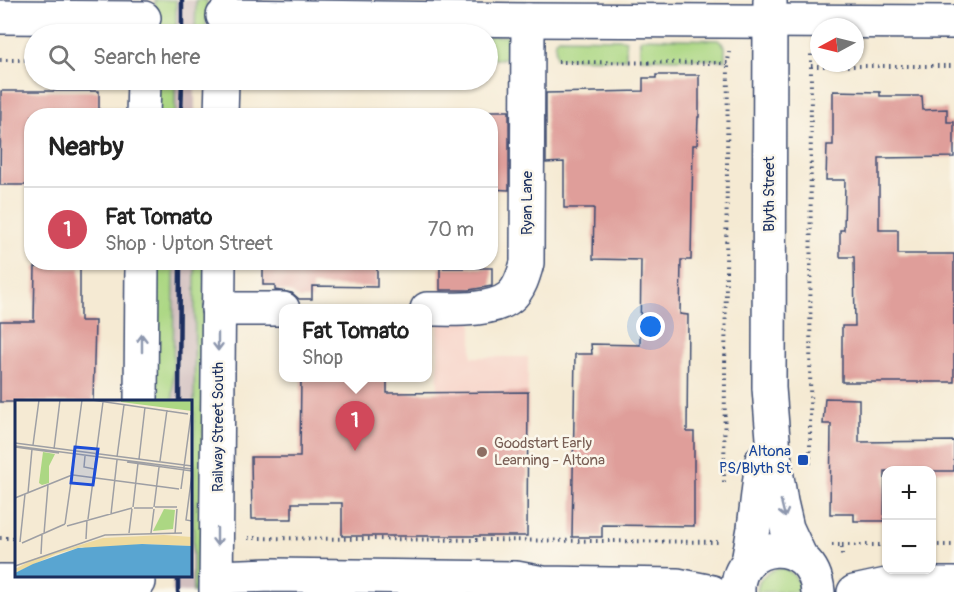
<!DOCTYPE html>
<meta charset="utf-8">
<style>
body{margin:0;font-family:Pangolin,sans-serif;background:#f2f2f2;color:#222}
.controls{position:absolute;right:18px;bottom:18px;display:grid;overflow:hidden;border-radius:12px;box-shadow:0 2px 4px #0004}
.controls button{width:54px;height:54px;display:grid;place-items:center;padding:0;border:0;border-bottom:2px solid #e0e0e0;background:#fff;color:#222;font:30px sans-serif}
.compass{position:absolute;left:810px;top:18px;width:54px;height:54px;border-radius:50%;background:#fff;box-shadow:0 2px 4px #0004;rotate:263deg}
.you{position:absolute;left:651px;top:327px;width:21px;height:21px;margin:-15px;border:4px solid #fff;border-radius:50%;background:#1a73e8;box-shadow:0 0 0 9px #1a73e833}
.badge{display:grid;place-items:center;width:39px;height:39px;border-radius:50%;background:#d1495b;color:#fff;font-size:20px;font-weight:700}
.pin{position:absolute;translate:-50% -50px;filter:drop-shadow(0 2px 3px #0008)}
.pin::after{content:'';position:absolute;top:32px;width:21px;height:18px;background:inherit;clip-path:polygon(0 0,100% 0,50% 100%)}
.popup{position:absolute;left:279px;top:304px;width:153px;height:78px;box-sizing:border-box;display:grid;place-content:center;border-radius:12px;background:#fff;filter:drop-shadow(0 2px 4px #0005);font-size:20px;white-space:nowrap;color:#767676}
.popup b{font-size:22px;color:#222}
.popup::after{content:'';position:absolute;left:50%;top:100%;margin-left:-12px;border:12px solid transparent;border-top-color:#fff}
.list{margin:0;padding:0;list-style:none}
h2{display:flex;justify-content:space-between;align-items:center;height:78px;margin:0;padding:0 24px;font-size:26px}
h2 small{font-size:20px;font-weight:400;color:#767676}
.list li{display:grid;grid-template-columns:39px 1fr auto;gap:18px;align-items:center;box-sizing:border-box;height:84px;padding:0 24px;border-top:2px solid #e0e0e0}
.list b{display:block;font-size:22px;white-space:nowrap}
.list p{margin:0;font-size:20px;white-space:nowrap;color:#767676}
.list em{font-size:20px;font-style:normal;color:#767676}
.icon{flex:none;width:33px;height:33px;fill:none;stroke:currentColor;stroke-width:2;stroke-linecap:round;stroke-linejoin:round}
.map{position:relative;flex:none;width:954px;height:592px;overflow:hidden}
.search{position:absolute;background:#fff;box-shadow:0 2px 4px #0004;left:24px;top:24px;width:474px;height:66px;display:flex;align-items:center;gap:15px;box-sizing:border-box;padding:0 21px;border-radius:33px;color:#767676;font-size:22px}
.panel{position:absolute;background:#fff;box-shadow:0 2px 4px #0004;left:24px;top:108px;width:474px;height:162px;border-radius:24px}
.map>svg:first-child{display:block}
.built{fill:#f7d1c6}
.industrial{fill:#d2bfbf}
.green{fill:#acd783;stroke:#648370;stroke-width:1.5}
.building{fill:#df9e9a}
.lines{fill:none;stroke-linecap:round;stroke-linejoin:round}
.minor-casing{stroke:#3c4b70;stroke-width:36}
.path{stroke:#3c4b70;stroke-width:4;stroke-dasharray:1.5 4.5;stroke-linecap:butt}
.minor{stroke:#fff;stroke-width:33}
.rail{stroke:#1b2f5e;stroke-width:4.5}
.oneway{stroke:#8d97ae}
.education-dot{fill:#8d6e63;stroke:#fbf7ec;stroke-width:2}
.transit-dot{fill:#1a4fb4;stroke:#fbf7ec;stroke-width:2}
.labels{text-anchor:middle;stroke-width:5;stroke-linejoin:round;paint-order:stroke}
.street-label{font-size:15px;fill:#1b2f5e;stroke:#fbf7ec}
.education-label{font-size:15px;fill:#785e54;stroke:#fbf7ec;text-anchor:start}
.transit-label{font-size:15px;fill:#164399;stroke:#fbf7ec;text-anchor:end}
.inset-road{fill:none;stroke:#9e9fa4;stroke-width:1.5}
.view{fill:#1d4ed8;fill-opacity:0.15;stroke:#1d4ed8;stroke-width:3}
.inset-edge{fill:none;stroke:#1b2f5e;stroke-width:3}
</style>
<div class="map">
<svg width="954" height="592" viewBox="0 0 954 592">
<rect width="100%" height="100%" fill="#fbf7ec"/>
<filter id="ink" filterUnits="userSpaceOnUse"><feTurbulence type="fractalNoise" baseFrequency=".0167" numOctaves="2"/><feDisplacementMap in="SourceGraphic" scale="12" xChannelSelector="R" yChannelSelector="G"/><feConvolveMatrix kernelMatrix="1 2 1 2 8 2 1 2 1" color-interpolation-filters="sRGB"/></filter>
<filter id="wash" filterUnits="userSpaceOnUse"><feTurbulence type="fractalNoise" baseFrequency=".008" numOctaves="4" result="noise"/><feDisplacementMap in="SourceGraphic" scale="24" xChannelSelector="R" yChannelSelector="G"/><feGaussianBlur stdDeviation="1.35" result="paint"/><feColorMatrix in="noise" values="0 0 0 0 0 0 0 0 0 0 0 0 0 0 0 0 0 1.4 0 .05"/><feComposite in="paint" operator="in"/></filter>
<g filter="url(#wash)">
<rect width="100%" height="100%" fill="#f5ead3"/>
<polygon class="built" points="472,316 472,357 528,357 527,535 437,534 438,322"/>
<g class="industrial">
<polygon points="176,0 196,0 195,34 176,34"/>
<polygon points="175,80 195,80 195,115 175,116"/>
<polygon points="174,263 195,263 193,592 172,592 172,576 190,576 190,402 173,401"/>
</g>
<g class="green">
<rect x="155" y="0" width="21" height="34"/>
<polygon points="196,0 207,0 206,34 195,34"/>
<polygon points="488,36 520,36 523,59 488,59"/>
<polygon points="558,38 622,39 626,40 626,59 556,58 555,42"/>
<polygon points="643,38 718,40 725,46 725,60 640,58 640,40"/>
<polygon points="155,80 175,80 175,115 154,116"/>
<polygon points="205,262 202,592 193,592 195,263"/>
<polygon points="153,263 174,263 173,401 152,402"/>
<path d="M782,568c11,4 18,12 18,24h-43c1,-15 10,-22 25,-24z"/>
</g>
<g id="blocks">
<g class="building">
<polygon points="656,75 699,75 699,117 698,117 697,145 693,145 691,260 681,260 680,314 688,315 687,432 694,432 694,526 602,525 602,537 572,537 575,354 592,354 591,344 640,345 641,260 593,259 594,208 564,208 564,162 546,163 546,93 643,91 643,78 656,78"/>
<polygon points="1,91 99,91 99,116 32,116 32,185 0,185"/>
<polygon points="833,91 880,92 880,96 922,96 923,110 947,109 947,122 954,122 954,157 879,158 879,230 898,230 898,254 954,254 954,382 842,382 842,326 855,326 854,257 840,257 840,230 844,230 845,180 826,180 827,145 833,145"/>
<polygon points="490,111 509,111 509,190 490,189"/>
<polygon points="263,262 377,262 377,287 312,286 312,299 299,299 292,293 275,290 275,285 263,285"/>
<polygon points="35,267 80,268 80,321 95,321 93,402 0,402 0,321 34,321"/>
<polygon points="440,268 492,268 492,286 469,290 440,290"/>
<polygon points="301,378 387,378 387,393 528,392 527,536 342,536 342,503 292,503 292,519 252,519 251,457 300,457"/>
<polygon points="825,398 859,399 859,442 954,441 954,471 885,471 884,521 854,521 854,514 830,514 831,424 823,424"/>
</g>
</g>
</g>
<g filter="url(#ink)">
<use href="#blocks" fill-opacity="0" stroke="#3c4b70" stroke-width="1.5"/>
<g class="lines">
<defs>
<g id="minor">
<polyline points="770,0 769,388 775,464 781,502 787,528 800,556"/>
<polyline points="223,16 528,20 954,22"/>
<polyline points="0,17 144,18"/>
<polyline points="143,116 144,80"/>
<polyline points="221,116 222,80"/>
<polyline points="218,309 283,309"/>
<path d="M427,309c23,0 65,3 83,-12 10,-8 14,-23 17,-34l1,-243"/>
<polyline points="141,402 142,262"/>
<polyline points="748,562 754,528 762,460"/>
<polyline points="216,577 271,575 516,578 543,583 677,585 712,592"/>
<polyline points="0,581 139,582"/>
<polyline points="216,592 219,262"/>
<path d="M738,592c-3,-51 75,-60 80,0"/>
<polyline points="854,592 891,584 954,584"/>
</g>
</defs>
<use href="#minor" class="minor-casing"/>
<g class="path">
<polyline points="0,60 34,60"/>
<polyline points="488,62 496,62"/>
<polyline points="558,62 728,63 729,52"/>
<polyline points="811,66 954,66"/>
<polyline points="810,464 811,52"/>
<polyline points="724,482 728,63"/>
<polyline points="0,538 16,538"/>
<polyline points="248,538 721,542"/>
<polyline points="832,545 842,545 842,557"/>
<polyline points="842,545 886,545"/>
<polyline points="932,545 954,545"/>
</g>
<use href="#minor" class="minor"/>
<g class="rail">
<polyline points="182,34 182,0"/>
<polyline points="181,116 182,80"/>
<polyline points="179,402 180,262"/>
<polyline points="178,592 178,576"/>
</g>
</g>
<defs><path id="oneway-shaft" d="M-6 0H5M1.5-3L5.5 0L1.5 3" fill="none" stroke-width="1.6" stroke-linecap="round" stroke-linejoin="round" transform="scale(1.5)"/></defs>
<g class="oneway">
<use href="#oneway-shaft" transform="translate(218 342) rotate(90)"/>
<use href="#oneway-shaft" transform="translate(142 343) rotate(-90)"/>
<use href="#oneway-shaft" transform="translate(783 509) rotate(76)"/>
<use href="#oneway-shaft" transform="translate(217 537) rotate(90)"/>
</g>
</g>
<circle class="education-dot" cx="482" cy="452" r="6"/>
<rect class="transit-dot" x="797" y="454" width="12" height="12" rx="3"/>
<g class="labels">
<g class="street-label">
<text transform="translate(769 194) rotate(-90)" y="5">Blyth Street</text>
<text transform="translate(527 203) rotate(-90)" y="5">Ryan Lane</text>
<text transform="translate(218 427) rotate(-90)" y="5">Railway Street South</text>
</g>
<g class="education-label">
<text x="494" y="448">Goodstart Early<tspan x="494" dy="17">Learning - Altona</tspan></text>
</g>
<g class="transit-label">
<text x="791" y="456">Altona<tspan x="791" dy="17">PS/Blyth St</tspan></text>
</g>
</g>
<g transform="translate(15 400)">
<rect width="177" height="177" fill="#f5ead3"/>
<path d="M106,0h71v11l-71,-9zM28,52l12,2 -6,12v17l-7,2 -3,-2zM149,109l11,1 -2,19 -20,2z" fill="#acd783"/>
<path d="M149,135l28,2v9l-50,-2 -51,6 -9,-3 -26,7 -41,19v-4l19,-10 69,-21z" fill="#eeda9e"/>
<path d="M127,144l50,2v31h-177v-4l18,-9 45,-16z" fill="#59a5d1"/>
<path class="inset-road" d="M77,0l96,14M0,43l177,23M18,45l6,-45M0,46l177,23M0,47l44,6M39,49l6,-49M60,52l7,-52M81,55l7,-53M70,56l-1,11 10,2M102,57l7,-52M124,59l6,-52M145,61l7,-51M112,62l65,9M56,74l4,-19M177,74l-6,46 6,1M58,75l106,14M166,89l10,-74M13,93l4,-44M0,98l57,-23 -7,49M118,107l5,-44M139,107l5,-40M140,107h22M119,108h19M96,114l6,-54M73,119l8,-61M52,126l65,-18M114,133l3,-24M136,133l3,-24M29,134l4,-49M160,134l2,-25M71,139l1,-19M5,142l5,-48M7,143l43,-19M26,154l1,-19M0,166l90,-31 77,-2"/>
<path class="view" d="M60,47l23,2 -5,36 -22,-2z"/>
<rect width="177" height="177" class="inset-edge"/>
</g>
</svg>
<div class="controls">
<button>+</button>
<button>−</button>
</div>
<svg class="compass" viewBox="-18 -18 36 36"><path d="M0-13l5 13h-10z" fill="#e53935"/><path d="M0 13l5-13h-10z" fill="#767676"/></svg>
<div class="you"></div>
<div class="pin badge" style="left:355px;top:451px">1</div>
<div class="popup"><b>Fat Tomato</b>Shop</div>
<div class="search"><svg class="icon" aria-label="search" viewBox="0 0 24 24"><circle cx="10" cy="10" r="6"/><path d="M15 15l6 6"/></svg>Search here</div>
<section class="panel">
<h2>Nearby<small></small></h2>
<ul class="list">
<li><span class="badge">1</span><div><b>Fat Tomato</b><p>Shop · Upton Street</p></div><em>70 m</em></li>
</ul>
</section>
</div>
